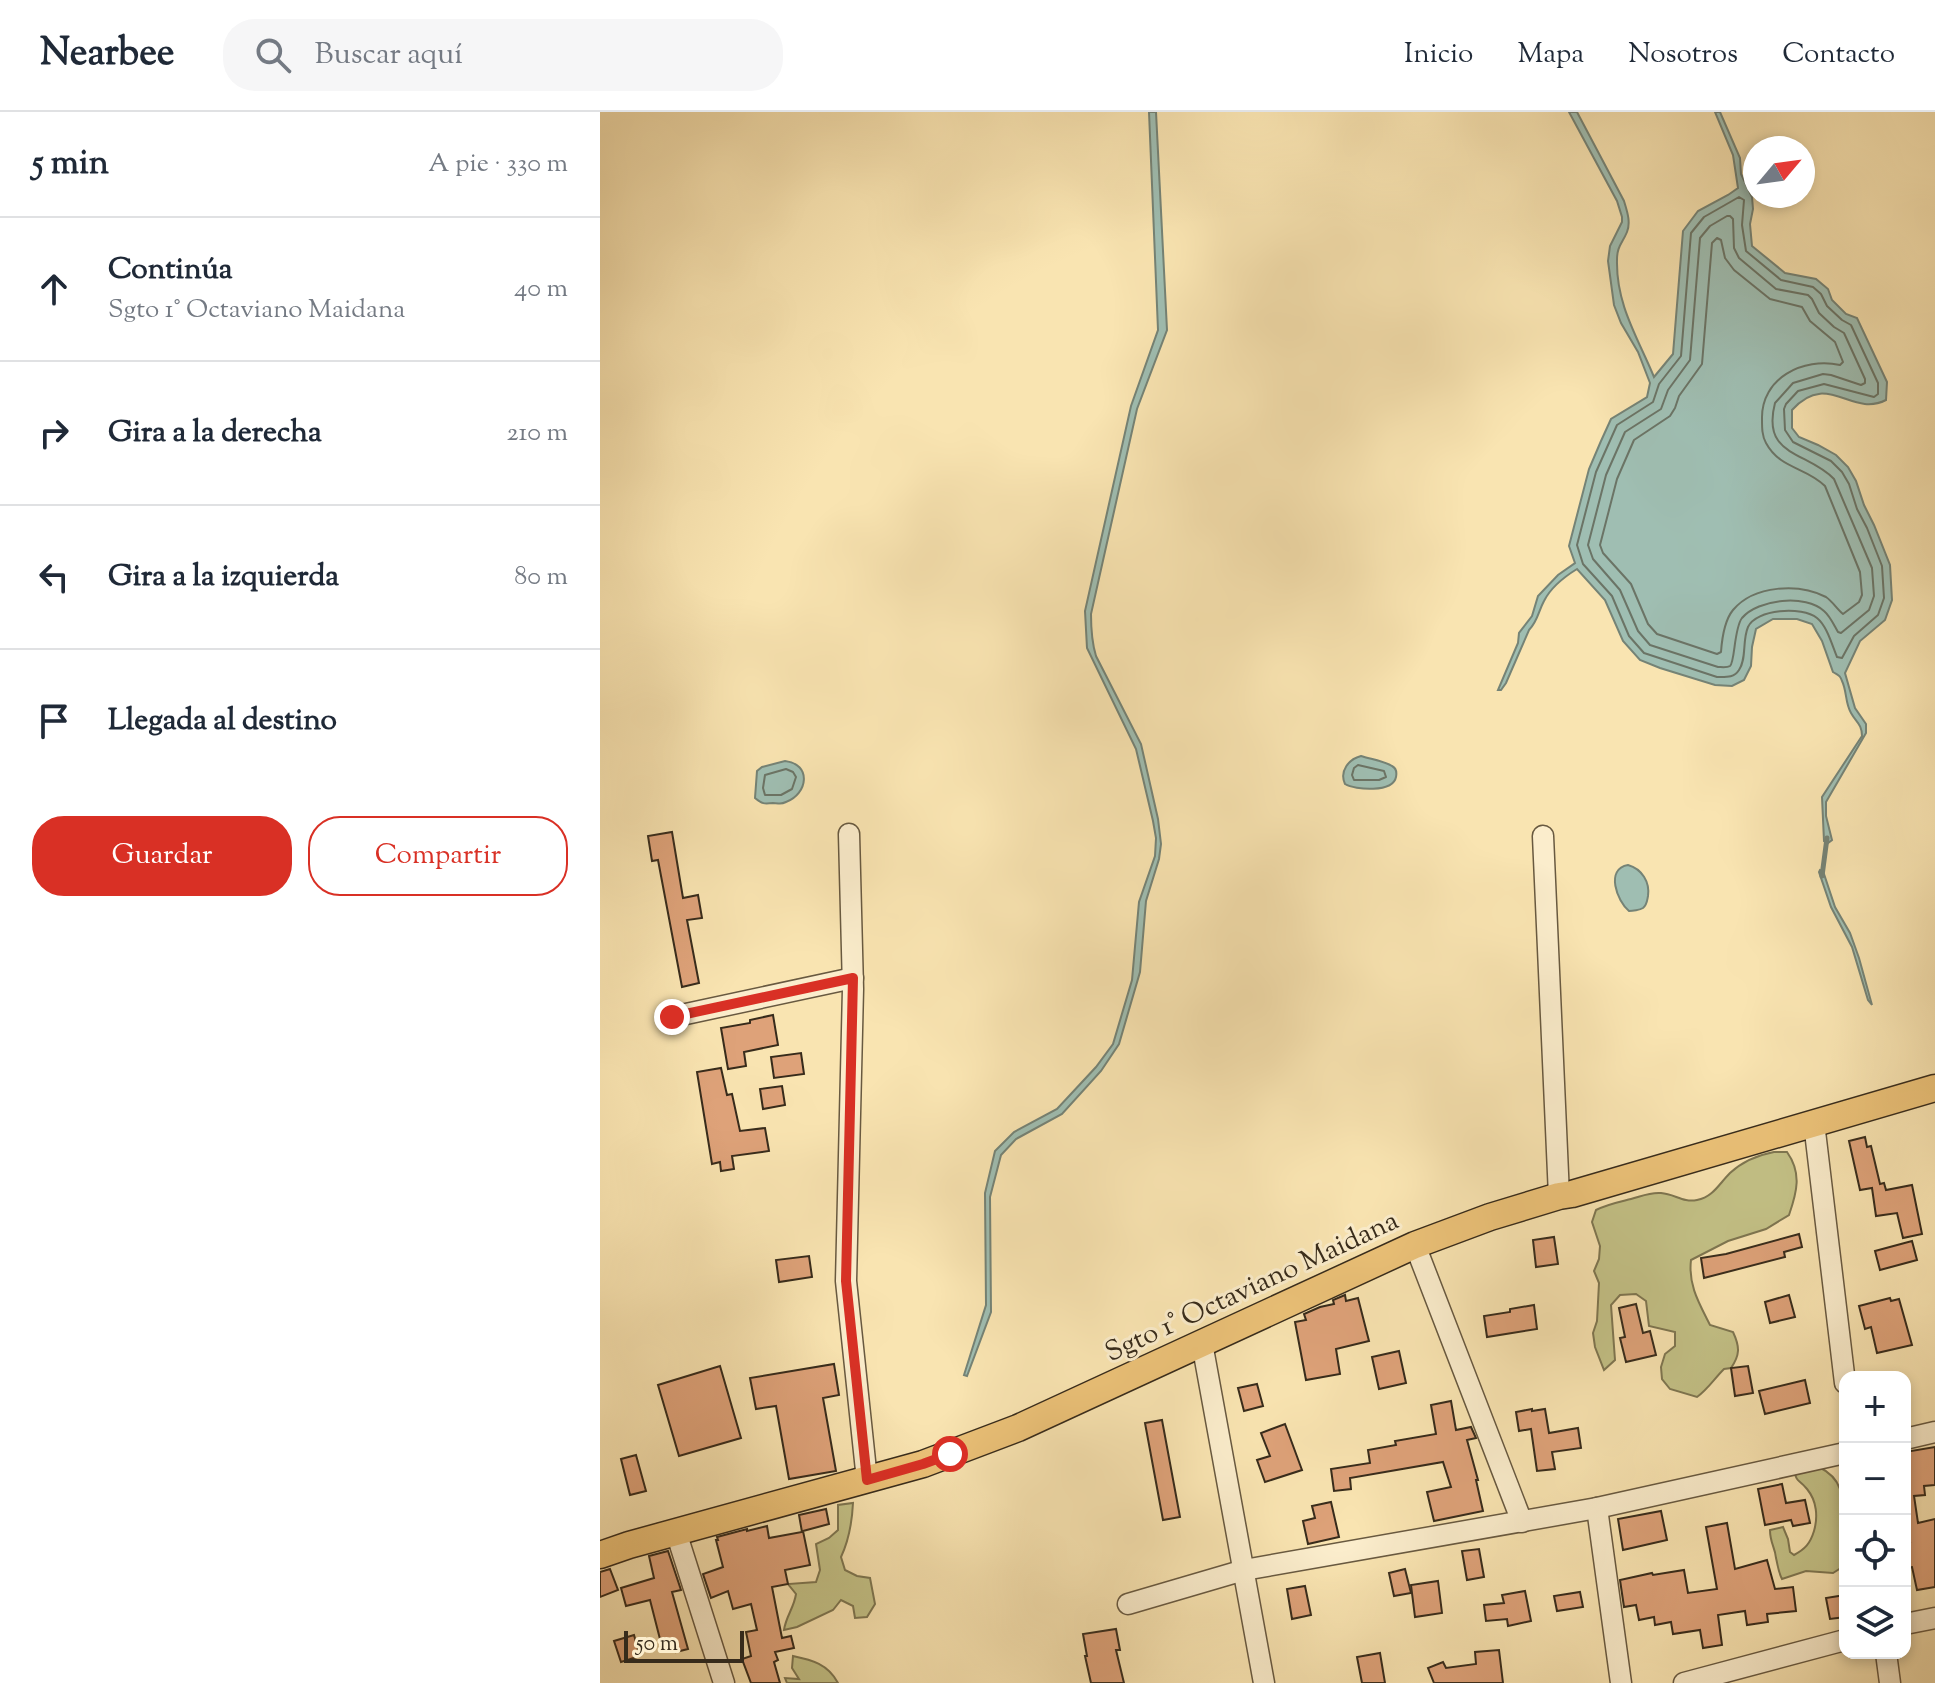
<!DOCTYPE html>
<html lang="es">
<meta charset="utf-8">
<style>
body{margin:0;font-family:"Sorts Mill Goudy",serif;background:#f6f6f7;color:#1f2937}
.controls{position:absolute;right:24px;bottom:24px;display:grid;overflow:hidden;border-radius:16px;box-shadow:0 4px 12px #0003}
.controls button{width:72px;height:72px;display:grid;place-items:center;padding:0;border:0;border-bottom:2px solid #e0e1e3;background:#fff;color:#1f2937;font:40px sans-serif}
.compass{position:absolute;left:1143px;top:24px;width:72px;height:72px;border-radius:50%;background:#fff;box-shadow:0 4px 12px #0003;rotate:61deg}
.scale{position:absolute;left:24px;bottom:20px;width:120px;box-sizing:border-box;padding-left:8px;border:4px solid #372b1b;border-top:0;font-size:22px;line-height:28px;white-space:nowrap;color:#372b1b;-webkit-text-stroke:6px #fbedcc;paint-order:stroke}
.stop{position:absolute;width:24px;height:24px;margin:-18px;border:6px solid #d93025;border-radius:50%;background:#fff}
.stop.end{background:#d93025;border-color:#fff;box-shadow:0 2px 8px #0008}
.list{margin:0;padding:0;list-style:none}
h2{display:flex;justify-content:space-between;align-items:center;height:104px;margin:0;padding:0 32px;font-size:34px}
h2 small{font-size:26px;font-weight:400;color:#747a83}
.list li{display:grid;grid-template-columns:52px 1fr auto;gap:24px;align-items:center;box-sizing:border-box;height:144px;padding:0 32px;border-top:2px solid #e0e1e3}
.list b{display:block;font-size:30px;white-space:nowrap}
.list p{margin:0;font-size:26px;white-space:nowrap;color:#747a83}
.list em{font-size:26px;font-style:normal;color:#747a83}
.actions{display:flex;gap:16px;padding:24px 32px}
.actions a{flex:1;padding:18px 0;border:2px solid #d93025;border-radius:32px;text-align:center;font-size:28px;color:#d93025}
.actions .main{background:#d93025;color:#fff}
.icon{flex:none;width:44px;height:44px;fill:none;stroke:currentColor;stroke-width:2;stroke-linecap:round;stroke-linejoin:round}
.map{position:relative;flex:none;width:1335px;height:1571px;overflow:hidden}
header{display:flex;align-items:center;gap:48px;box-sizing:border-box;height:112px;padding:0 40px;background:#fff;border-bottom:2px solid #e0e1e3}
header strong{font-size:38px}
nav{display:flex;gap:44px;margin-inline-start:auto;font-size:28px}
.search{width:560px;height:72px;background:#f6f6f7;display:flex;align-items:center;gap:20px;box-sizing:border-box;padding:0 28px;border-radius:32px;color:#747a83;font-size:30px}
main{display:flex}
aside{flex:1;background:#fff}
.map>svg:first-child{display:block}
.green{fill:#c4c287;stroke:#7e7651;stroke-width:2}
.water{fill:#9fbeb2;stroke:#758376;stroke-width:2}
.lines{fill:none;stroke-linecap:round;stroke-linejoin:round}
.shore{stroke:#6b7466;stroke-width:2}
.stream{stroke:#758376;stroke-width:5}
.building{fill:#dea279;stroke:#372b1b;stroke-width:2}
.minor-casing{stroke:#685940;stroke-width:23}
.major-casing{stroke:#372b1b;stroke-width:29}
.minor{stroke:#fbedcc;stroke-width:20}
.major{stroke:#ecc278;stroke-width:26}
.route{stroke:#d93025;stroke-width:10}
.labels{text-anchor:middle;stroke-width:6;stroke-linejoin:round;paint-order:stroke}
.street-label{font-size:28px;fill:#372b1b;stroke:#fbedcc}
</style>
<header>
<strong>Nearbee</strong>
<div class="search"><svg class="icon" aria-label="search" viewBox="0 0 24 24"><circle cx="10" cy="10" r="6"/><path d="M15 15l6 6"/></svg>Buscar aquí</div>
<nav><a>Inicio</a><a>Mapa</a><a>Nosotros</a><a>Contacto</a></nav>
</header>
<main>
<aside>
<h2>5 min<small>A pie · 330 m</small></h2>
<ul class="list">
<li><svg class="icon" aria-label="ahead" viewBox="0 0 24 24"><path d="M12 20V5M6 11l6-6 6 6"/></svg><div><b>Continúa</b><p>Sgto 1° Octaviano Maidana</p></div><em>40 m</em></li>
<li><svg class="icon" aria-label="right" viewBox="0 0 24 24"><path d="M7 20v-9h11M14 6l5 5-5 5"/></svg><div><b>Gira a la derecha</b></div><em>210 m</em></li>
<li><svg class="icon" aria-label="left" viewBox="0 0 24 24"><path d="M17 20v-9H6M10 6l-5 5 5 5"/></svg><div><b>Gira a la izquierda</b></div><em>80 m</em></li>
<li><svg class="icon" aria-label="arrive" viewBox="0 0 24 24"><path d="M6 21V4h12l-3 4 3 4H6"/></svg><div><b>Llegada al destino</b></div></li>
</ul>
<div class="actions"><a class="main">Guardar</a><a>Compartir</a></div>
</aside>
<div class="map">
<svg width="1335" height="1571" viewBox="0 0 1335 1571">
<rect width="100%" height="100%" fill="#f9e4b1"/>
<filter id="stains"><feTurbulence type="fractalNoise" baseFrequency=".0025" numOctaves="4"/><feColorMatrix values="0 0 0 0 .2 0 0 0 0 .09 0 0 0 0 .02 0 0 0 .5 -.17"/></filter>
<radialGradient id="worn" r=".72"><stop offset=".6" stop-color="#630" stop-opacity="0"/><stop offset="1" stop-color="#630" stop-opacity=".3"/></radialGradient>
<g class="green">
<path d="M1174,1040h13c15,21 10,40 2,63l-23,14 -38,12 -37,19c-3,25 8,43 19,65l23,7c7,15 7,23 -2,36l-7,1c-10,10 -16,20 -27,28l-27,-8 -8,-10 -1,-12 4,-13 10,-8v-14l-26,-6 -3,-25 -10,-7 -16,1 -9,10 4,55 -11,10 -9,-23 -2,-14 4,-12 2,-38 -5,-12 5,-12 1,-13 -8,-24 4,-12c12,-6 23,-8 35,-11 11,-3 19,-7 30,-6 14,1 22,10 36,7 16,-3 22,-16 33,-27 12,-11 28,-18 44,-21z"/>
<path d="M1219,1355c30,15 22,38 24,67 0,11 2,21 1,32l-11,7 -27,-2 -24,8c-4,-8 -4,-13 -6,-21 -1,-11 -6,-15 -6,-28l13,-3 5,12 2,13 4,3c11,-6 16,-11 20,-24 4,-14 3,-30 -7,-42 -10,-12 -9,-4 -14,-21z"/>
<path d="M253,1391c-1,20 -4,37 -12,54l4,13 12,6 13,2 5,26 -8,13 -12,1 -2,-12 -12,-6 -8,10 -36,17 -13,3c2,-14 10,-22 12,-36l-8,-10 28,-2 4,-12 -4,-26 13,-6 9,-8v-25z"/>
<path d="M193,1544c19,4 35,8 45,27h-51l-2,-5 14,1 -7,-11z"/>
</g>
<g class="water">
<path d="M549,0h7l11,218 -30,79 -46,205c0,14 1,29 5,42l45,88 17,75 3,25 -2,15 -13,42 -6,71 -21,72 -18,27 -39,43 -46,25 -15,16 -11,42 1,115 -24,64 -3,-1 22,-70 -1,-112 10,-42 19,-19 43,-23 39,-42 17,-23 19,-64 7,-78 16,-46 1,-18 -3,-17 -17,-72 -49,-101 -2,-37 46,-205 27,-76z"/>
<path d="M969,0h8l47,89c3,10 7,21 3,31 -5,12 -10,14 -10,28 -1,45 21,78 37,117l19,-23 10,-123 15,-20 30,-16 10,-7 -5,-33 -18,-43h5l20,46 1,16 11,23 1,12 -3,15 2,22 33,27 31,6 12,10 4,11 14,14 11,4 30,64 -1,18c-35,18 -58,-30 -94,10v18l7,9 19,8 18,10 12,12 8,14 8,24 10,20 16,40 2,35 -7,20 -25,21 -15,32 10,35 11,16v9l-40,69v14l6,24 -4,3 -4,-2 -2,-44 40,-61c0,-12 -6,-14 -11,-23 -6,-10 -4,-22 -9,-32 -2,-6 -3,-5 -9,-9l-11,-31 -10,-17 -15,-5h-24l-17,10 -4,18 -1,19 -7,14 -12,6 -17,-1 -55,-17 -20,-8 -17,-19 -18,-41 -28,-31c-13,8 -26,18 -33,32 -6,11 -6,20 -15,29l-23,53 -5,7h-3l20,-47 1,-10 13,-17 6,-20 20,-21 17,-12 -6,-17 20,-77 12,-28 10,-22 36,-22 3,-14 -12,-31 -17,-29 -7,-18 -6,-44 2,-15 12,-24v-5l-5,-16z"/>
<path d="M761,644c9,3 23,5 31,10 4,2 5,6 4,11 -3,16 -41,13 -51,7 -6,-13 4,-25 16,-28z"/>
<path d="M185,649c27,3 23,33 1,41 -6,3 -6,1 -13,1 -9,1 -11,1 -18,-5l2,-27 5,-4z"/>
<path d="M1028,753c14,4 22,17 20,31 -1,5 -1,9 -5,12 -3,2 -11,3 -14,3 -12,-10 -24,-42 -1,-46z"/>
<polygon points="1220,758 1223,759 1235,795 1250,821 1259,846 1272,893 1268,888 1252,835 1231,795 1219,760"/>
</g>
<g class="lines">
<g class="shore">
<path d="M1139,85l5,3 -2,25 4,26 35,29 32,7 8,7 6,12 15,14 9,5 27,58v11l-4,3 -50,-13 -26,7 -12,13 -2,5 1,21 8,12 38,19 11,11 7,12 8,25 10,19 15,38 2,32 -6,17 -24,21 -12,22 -5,-1c-5,-12 -10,-31 -20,-39 -15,-12 -61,-9 -69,9 -6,14 -1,31 -9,43 -5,8 -13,7 -22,7l-73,-24 -15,-17 -17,-40 -29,-32 -6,-19 19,-73 21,-47 36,-23 6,-18 22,-28 10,-123 13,-16z"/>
<path d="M1127,104h3l3,3 1,29 5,10 37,31 32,6 4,4 7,14 15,14 10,6 21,46v4l-4,2 -30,-10 -8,-1 -30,9 -18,20c-14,54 32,48 59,76l38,89 2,28 -5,14 -28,23 -3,-1c-4,-7 -8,-16 -14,-21 -18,-17 -66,-12 -82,7 -8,10 -7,44 -12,48 -3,2 -9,1 -12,1l-68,-22 -12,-14 -18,-41 -27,-31 -5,-14 18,-70 19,-43 36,-23 7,-19 22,-30 10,-122 10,-12z"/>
<path d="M1117,126l4,2 4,18 9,12 36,29 32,8 8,14 25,21 8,20 -3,3c-37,-8 -79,13 -78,54 0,9 0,17 4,24 14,26 40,24 59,43l35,86 2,23 -3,7 -16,12c-6,-5 -10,-12 -17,-17 -27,-14 -72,-12 -93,13 -9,11 -11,28 -12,42l-4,2 -60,-20 -9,-10 -17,-40 -28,-31 -3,-8 17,-66 17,-39 36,-24 5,-8 4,-12 23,-32 10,-121z"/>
<polygon points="758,653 784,659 786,665 779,668 754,668 752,663 754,656"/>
<polygon points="186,657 193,660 196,665 192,677 181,683 165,683 163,676 165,663"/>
</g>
<polyline class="stream" points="1222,764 1227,726"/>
</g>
<g class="building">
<polygon points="72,720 83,786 98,783 102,806 87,808 99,871 82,875 58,748 52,749 48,724"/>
<polygon points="173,903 178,933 144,940 146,954 128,957 121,916 150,911 150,908"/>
<polygon points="201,941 204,962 174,966 171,945"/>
<polygon points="121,956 127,983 132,982 140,1019 165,1016 169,1039 132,1044 134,1057 121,1059 120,1050 112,1052 97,960"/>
<polygon points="182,974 185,993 163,997 160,977"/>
<polygon points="1265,1025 1267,1035 1271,1034 1280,1072 1284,1071 1286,1078 1312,1073 1322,1122 1303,1126 1297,1101 1276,1104 1272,1076 1260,1078 1249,1029"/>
<polygon points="1199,1122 1202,1135 1184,1140 1185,1145 1104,1166 1101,1146 1126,1142"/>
<polygon points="954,1125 958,1152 936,1155 933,1128"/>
<polygon points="1312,1129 1317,1148 1280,1158 1275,1139"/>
<polygon points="209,1144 212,1165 179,1170 176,1148"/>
<polygon points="745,1183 746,1189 758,1186 769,1229 736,1237 740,1262 706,1268 695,1210 706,1208 704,1202 720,1195 734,1192 733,1188"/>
<polygon points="1189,1183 1195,1205 1170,1211 1165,1190"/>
<polygon points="1290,1186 1291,1189 1299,1187 1312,1233 1277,1241 1271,1215 1265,1217 1259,1194"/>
<polygon points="1036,1192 1043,1221 1050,1219 1056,1243 1026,1250 1020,1226 1025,1225 1019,1196"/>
<polygon points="934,1193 937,1217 887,1225 884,1204 910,1200 910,1197"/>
<polygon points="799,1239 806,1271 779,1277 772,1245"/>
<polygon points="234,1252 239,1283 223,1286 236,1359 189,1367 176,1294 156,1297 150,1266"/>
<polygon points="120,1254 141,1326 79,1344 58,1273"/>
<polygon points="1148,1254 1153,1281 1135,1284 1131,1256"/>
<polygon points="1205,1268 1210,1291 1165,1302 1159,1279"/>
<polygon points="657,1272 663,1294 644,1299 638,1276"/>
<polygon points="851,1289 856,1318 871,1315 876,1326 867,1328 878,1368 876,1368 883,1399 834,1409 827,1380 851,1375 843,1350 750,1366 751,1377 734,1379 731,1357 770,1351 768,1338 796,1333 795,1329 836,1322 831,1293"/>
<polygon points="932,1297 932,1299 945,1297 949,1321 978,1316 981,1336 952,1340 955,1357 937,1359 931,1317 919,1319 916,1300"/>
<polygon points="562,1308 580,1405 563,1408 545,1311"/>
<polygon points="685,1312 702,1358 665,1370 657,1348 670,1344 661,1321"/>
<polygon points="1335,1335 1335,1373 1324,1374 1325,1383 1314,1384 1318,1411 1335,1407 1335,1475 1317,1478 1312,1455 1305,1456 1305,1431 1310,1430 1305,1406 1305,1340"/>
<polygon points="36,1343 46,1379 30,1383 21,1347"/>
<polygon points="1182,1372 1186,1391 1205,1388 1210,1411 1193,1414 1191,1408 1165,1413 1158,1377"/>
<polygon points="731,1390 739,1425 708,1432 703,1409 715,1406 712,1394"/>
<polygon points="226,1397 229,1412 203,1419 210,1453 185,1458 188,1472 172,1475 182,1526 191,1524 194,1536 175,1540 178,1548 174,1550 180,1571 151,1571 142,1547 151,1544 146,1520 157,1518 151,1492 133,1497 128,1479 111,1486 103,1462 123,1455 116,1428 118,1428 117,1425 147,1417 147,1419 167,1414 169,1426 202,1420 199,1403"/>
<polygon points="1061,1399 1067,1428 1023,1438 1018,1407"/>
<polygon points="1127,1411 1135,1457 1167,1448 1175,1477 1193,1475 1196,1499 1167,1502 1168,1510 1147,1513 1145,1499 1118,1503 1122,1533 1103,1536 1100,1518 1073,1522 1071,1510 1055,1513 1054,1505 1039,1508 1036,1493 1024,1495 1020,1468 1052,1461 1053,1463 1084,1458 1088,1481 1117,1477 1106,1415"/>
<polygon points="879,1437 884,1465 867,1468 862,1439"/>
<polygon points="68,1439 81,1478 72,1480 88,1537 76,1540 73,1528 61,1531 50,1488 26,1494 21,1476 54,1466 49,1444"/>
<polygon points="10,1457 18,1478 0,1485 0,1460"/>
<polygon points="805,1457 811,1481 794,1484 789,1461"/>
<polygon points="838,1469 842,1501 815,1505 811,1473"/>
<polygon points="705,1474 711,1503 692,1507 687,1477"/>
<polygon points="925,1479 931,1509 908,1514 907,1507 886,1509 884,1493 904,1491 902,1483"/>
<polygon points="980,1480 983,1495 957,1499 954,1484"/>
<polygon points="1245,1483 1245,1505 1230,1507 1226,1486"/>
<polygon points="516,1517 520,1538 516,1538 524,1571 491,1571 485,1544 487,1544 483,1522"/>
<polygon points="34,1523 40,1544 21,1550 14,1529"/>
<polygon points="899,1538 903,1571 834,1571 828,1556 843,1550 846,1556 876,1552 875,1540"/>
<polygon points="780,1541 785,1571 762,1571 757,1545"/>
</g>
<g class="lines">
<defs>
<g id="minor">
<polyline points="249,722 253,877 246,1169 267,1368"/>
<polyline points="943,724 959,1084"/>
<polyline points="72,905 253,866"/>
<polyline points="1214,1011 1245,1271"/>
<polyline points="815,1133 922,1410"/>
<polyline points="602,1231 664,1571"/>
<polyline points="1305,1327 1335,1320"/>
<polyline points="997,1396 1021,1571"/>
<polyline points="76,1420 124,1571"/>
<polyline points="528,1492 644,1458 997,1396 1245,1341"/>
<polyline points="1305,1512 1335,1506"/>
<polyline points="1286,1541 1290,1571"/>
<polyline points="1084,1571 1245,1528"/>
</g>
<polyline id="major" points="0,1443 29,1433 323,1352 418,1316 815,1133 890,1105 959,1084 972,1082 1335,976"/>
</defs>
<use href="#minor" class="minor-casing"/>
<use href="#major" class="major-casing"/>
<use href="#minor" class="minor"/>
<use href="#major" class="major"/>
</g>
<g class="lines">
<polyline class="route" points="72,905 253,866 246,1169 267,1368 323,1352 350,1342"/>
</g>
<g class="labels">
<g class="street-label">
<text transform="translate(651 1173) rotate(-25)" y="10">Sgto 1° Octaviano Maidana</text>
</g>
</g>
<rect width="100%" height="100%" filter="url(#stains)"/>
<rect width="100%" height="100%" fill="url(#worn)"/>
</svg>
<div class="controls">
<button>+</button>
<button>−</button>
<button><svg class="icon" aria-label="locate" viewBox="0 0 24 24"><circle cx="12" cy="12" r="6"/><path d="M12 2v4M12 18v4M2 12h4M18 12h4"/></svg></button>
<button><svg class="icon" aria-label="layers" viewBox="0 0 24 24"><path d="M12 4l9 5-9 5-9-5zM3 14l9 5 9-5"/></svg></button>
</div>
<svg class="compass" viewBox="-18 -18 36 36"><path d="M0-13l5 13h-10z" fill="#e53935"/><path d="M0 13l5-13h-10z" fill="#747a83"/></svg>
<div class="scale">50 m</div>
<div class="stop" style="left:350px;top:1342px"></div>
<div class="stop end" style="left:72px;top:905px"></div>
</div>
</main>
